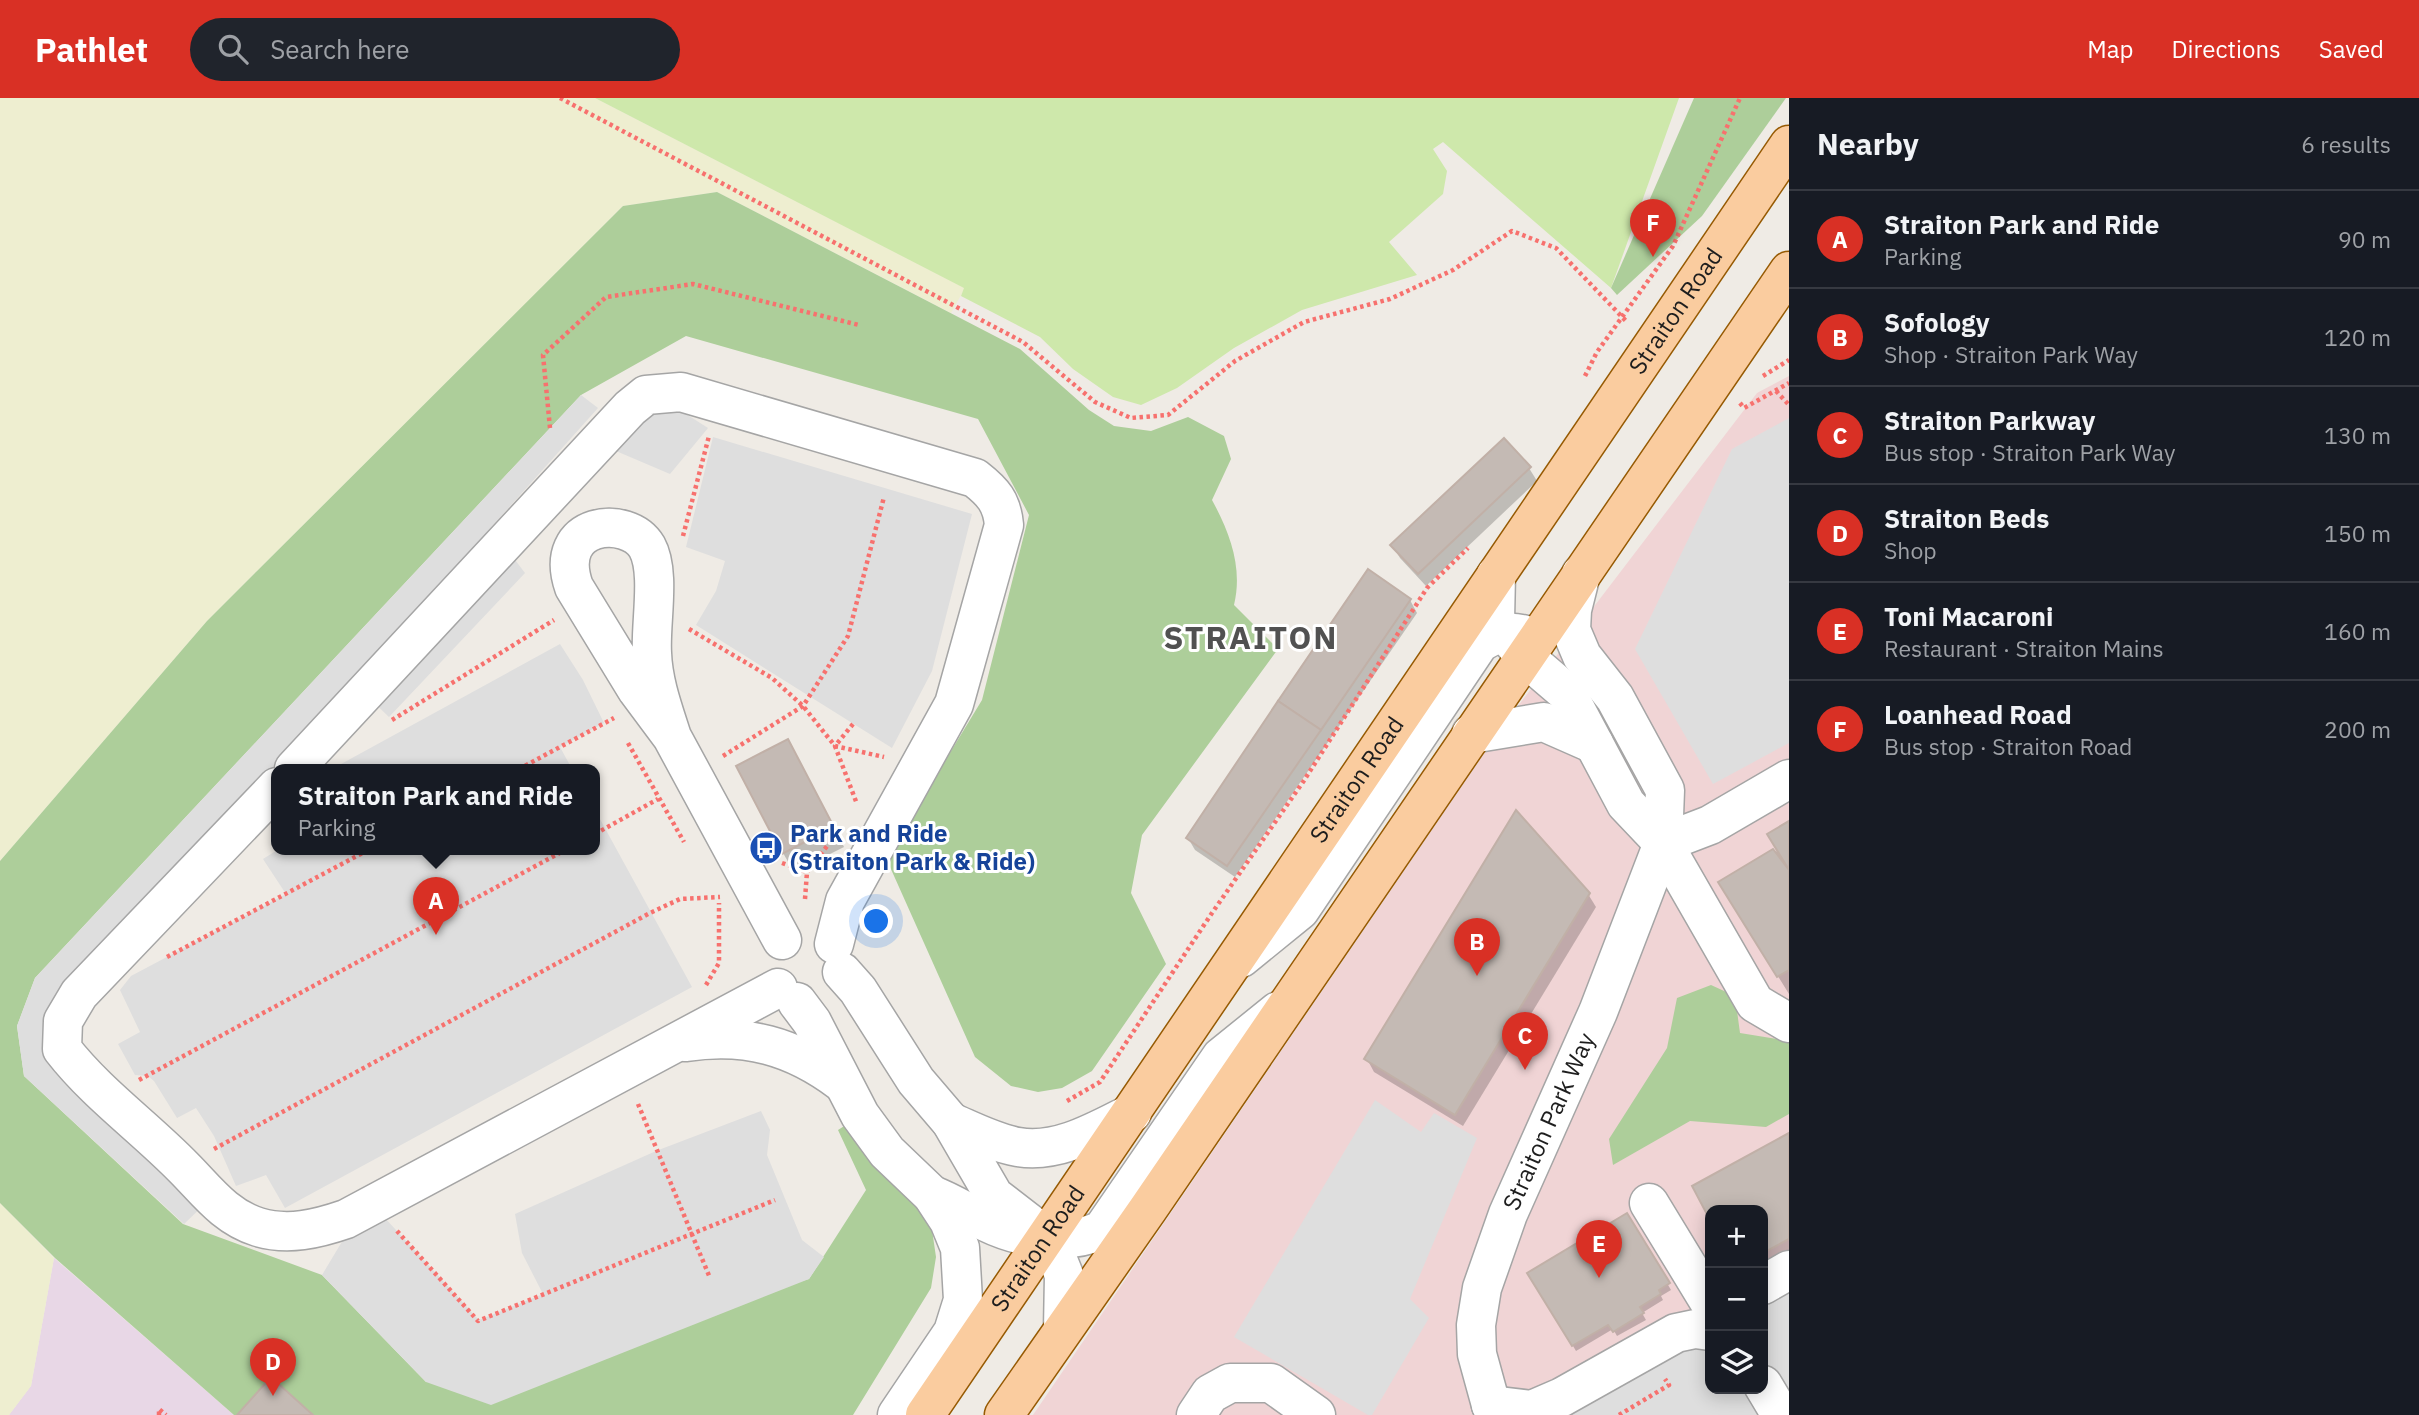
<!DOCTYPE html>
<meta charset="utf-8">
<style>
body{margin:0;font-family:"IBM Plex Sans",sans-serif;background:#20242c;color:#f1f3f6}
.controls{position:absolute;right:21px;bottom:21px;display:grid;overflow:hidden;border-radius:14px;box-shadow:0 4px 18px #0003}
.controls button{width:63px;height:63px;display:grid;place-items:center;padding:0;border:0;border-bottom:2px solid #363941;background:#171b24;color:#f1f3f6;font:35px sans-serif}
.you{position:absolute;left:877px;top:824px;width:24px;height:24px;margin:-18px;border:5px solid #fff;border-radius:50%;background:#1a73e8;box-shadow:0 0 0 10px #1a73e833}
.badge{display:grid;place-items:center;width:46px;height:46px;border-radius:50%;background:#d93025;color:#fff;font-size:23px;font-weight:700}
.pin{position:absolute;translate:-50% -58px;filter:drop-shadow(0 2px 4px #0008)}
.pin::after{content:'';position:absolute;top:37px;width:24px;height:21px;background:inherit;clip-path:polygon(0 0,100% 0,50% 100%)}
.popup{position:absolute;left:271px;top:666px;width:329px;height:91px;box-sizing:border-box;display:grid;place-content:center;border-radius:14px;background:#171b24;filter:drop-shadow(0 2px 5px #0005);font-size:23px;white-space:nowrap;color:#9ea1a6}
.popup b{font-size:26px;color:#f1f3f6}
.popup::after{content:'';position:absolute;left:50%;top:100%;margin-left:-14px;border:14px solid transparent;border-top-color:#171b24}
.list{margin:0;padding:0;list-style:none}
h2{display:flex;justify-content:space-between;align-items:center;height:91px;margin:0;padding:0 28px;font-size:30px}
h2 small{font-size:23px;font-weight:400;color:#9ea1a6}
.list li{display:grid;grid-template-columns:46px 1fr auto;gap:21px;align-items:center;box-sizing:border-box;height:98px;padding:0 28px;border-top:2px solid #363941}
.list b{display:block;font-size:26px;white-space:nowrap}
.list p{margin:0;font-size:23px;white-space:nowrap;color:#9ea1a6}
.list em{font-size:23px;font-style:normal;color:#9ea1a6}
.icon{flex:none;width:38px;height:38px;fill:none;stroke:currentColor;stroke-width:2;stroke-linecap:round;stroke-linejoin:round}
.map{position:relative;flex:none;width:1789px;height:1317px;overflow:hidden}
header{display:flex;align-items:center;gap:42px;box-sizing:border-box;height:98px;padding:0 35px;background:#d93025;color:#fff}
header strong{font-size:33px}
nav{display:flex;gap:38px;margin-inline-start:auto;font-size:24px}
.search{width:490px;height:63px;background:#20242c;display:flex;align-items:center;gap:18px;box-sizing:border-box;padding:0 24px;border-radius:38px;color:#9ea1a6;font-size:26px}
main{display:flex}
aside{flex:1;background:#171b24}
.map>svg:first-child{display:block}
.commercial{fill:#f0d4d5;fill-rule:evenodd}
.industrial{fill:#e8d7e6}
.farmland{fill:#eeeed0}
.grass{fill:#cee8ab}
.forest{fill:#adce9a}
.parking{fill:#dedede}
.shadow{fill:#0003}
.building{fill:#c4bab4;stroke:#c1b0a7;stroke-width:2}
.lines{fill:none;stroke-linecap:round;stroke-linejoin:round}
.minor-casing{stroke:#a5a5a5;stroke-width:41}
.major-casing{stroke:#965a03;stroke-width:41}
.path{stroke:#f7716e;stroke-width:4.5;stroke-dasharray:3.5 3.5;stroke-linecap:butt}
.minor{stroke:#fff;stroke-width:38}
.major{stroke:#facc9f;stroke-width:38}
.labels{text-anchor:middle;stroke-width:6;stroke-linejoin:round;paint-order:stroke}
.street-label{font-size:24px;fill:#1e1e1e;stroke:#fff}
.transit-label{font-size:24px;font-weight:bold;fill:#164399;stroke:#fff;text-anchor:start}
.district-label{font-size:32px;font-weight:bold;letter-spacing:2px;fill:#515151;stroke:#fff}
</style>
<header>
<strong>Pathlet</strong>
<div class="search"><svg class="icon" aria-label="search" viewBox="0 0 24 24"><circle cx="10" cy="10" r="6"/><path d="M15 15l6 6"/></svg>Search here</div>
<nav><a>Map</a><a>Directions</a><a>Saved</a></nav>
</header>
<main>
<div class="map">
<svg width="1789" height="1317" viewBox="0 0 1789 1317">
<rect width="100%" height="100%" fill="#efebe5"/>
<path class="commercial" d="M1789,278v1039h-756l469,-688 255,-334zM1710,1112h53v179h-53z"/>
<polygon class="industrial" points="54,1160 234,1317 9,1317 31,1288"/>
<g class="farmland">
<polygon points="0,0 595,0 965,190 951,215 717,94 623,108 207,523 0,763"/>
<polygon points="0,1105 54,1160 31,1288 9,1317 0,1317"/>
</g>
<polygon class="grass" points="595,0 1679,0 1611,190 1443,44 1433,51 1447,73 1443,96 1389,144 1417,177 1302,212 1234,250 1177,290 1141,307 1113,299 1073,271 1040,239 961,198 964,190"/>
<g class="forest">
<polygon points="1694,0 1786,0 1702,118 1617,197 1611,190"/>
<path d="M717,94l303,157 69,61 25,16 37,5 37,-14 36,19 7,23 -19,41c18,33 31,68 22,105l44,44 -136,186 -11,58 35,71 -74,107 -30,17 -24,4 -27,-6 -36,-29 -89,-199 96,-158 47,-185 -51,-96 -292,-83 -105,59 -546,583 -18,48 7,50 159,148 139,51 104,107 383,-103 57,-89 -28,-60 11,-7 81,93 6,41 -5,31 -78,127h-540l-42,-38 -34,38h-3l-179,-157 -55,-55v-342l207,-240 416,-415z"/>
<polygon points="1711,887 1735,898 1740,935 1789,943 1789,1016 1766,1029 1690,1023 1613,1067 1609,1041 1667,950 1677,900"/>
</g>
<g class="parking">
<polygon points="581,297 598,310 486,435 503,446 525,475 389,619 364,595 63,923 210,1101 184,1126 24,978 17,928 35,880"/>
<polygon points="664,302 708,330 670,376 616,353"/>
<polygon points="1789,320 1789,645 1713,686 1635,551 1732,351"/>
<polygon points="713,339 972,416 932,573 892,650 696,527 716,493 725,463 686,449"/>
<polygon points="560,546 583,582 604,625 560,649 572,671 332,671"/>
<polygon points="595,712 692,889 285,1110 266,1077 236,1088 214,1038 196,1010 177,1020 154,983 148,978 135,977 118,946 140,934 120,892 131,878 286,796 263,761 279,751 595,751"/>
<polygon points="1375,1002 1421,1034 1434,1015 1477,1040 1410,1201 1429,1220 1372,1317 1368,1317 1234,1239"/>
<polygon points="761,1013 770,1032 767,1057 802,1142 824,1159 809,1181 491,1307 426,1284 322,1177 346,1137 384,1119 479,1222 543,1196 522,1155 515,1116 656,1053"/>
<polygon points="1789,1163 1789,1317 1543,1317 1710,1213 1710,1291 1763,1291 1763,1180"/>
</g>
<g class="shadow">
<polygon points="1529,370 1537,383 1426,488 1400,460 1393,448"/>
<polygon points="1410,502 1417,515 1235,779 1195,752 1188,740"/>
<polygon points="799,662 844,749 794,774 783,755"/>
<polygon points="1789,725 1789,896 1732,804 1773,752 1780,755"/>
<polygon points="1588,796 1596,809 1463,1028 1374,974 1367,961"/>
<polygon points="1789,1037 1789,1166 1763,1180 1763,1112 1710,1112 1710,1118 1694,1089"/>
<polygon points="1627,1117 1671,1192 1661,1198 1663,1202 1642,1215 1646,1222 1617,1238 1613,1231 1576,1253 1530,1175"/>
</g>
<g class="building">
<polygon points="1504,340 1531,369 1418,476 1390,447"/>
<polygon points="1368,471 1411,501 1321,632 1278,603"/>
<polygon points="1278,603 1321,632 1227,768 1186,740"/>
<polygon points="788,641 834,729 782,756 736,668"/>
<polygon points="1516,712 1590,795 1455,1017 1364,961"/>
<polygon points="1789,723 1789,772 1767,736"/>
<polygon points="1773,751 1789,772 1789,872 1777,879 1718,784"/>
<polygon points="1789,1035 1789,1141 1763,1155 1763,1112 1710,1112 1710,1122 1692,1088"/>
<polygon points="1627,1115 1670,1185 1659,1192 1661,1196 1640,1209 1644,1215 1613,1234 1608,1227 1572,1248 1527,1175"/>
<polygon points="271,1279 313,1317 237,1317"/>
</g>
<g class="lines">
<defs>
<g id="minor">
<polyline points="1496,477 1495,522 1525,559 1567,595 1626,706 1663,745 1755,905 1789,925"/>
<polyline points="1471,636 1544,624 1594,646"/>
<path d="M672,639c-9,-28 -19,-55 -20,-84 -2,-29 9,-81 -5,-106 -19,-33 -96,-26 -73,40l63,103 35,47 110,203"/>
<path d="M294,671l336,-361 16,-13 35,-3 294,86c18,14 27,24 29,47l-50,179 -109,197 -11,43"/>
<path d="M277,689l-198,207 -16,27 -1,28c35,45 82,78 122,119 22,22 41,49 74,59 30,9 59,2 88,-8l432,-231"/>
<polyline points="1663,745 1710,727 1789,681"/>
<path d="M1241,860l59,-48 179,-266c15,-11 29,-14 47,-9"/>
<polyline points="842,874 858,892 916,983 951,1024 994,1098 1029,1125 1054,1152 1064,1177 1063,1231"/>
<polyline points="797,904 812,924 860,1017 887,1054 932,1097 949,1123 960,1150 963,1202 953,1234 897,1317"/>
<path d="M686,944c60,-9 107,4 155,40"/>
<path d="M951,1024c21,9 44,21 67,25 40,7 80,-17 114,-34"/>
<path d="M932,1097c21,8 35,18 54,27 35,17 80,24 116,8l119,-173 57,-46"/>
<polyline points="1649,1105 1710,1205"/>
<polyline points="1763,1187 1789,1172"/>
<polyline points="1763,1287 1781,1317"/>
<path id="s1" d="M1491,1307l-14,-51 -1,-29 6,-37 26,-74 90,-202 65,-169 2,-53 -50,-92 -33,-42 -11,-26 1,-20 9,-36"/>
<polyline points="1491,1307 1532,1312 1562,1299 1676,1235 1695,1231 1710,1233"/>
<polyline points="1196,1317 1210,1296 1230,1285 1271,1285 1316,1317"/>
</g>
<g id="major">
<path id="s2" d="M925,1317l864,-1270"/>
<polyline points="1004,1317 1148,1111 1789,173"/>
</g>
</defs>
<use href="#minor" class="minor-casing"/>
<use href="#major" class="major-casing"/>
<g class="path">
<polyline points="560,0 1023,244 1095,304 1131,320 1168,317 1235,263 1304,224 1390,201 1453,172 1512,133 1556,150 1626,223"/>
<polyline points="1585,278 1597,254 1673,148 1740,0"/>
<polyline points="1763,278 1789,262"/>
<polyline points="1776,293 1789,307"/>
<polyline points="1740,305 1744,310 1789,285"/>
<polyline points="550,330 543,257 606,199 693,186 859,227"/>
<polyline points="683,438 709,338"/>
<polyline points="689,531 772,580 803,608 835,648 884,659"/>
<polyline points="392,622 554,522"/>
<polyline points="853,626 835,648 857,706"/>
<polyline points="628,645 684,744"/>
<polyline points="723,658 803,608 848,538 884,399"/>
<polyline points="519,671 614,620"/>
<polyline points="595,736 658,701"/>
<polyline points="782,765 807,774"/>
<polyline points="805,801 807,774 841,730"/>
<polyline points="167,859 370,751"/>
<polyline points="706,887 719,865 719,805"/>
<polyline points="139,982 567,751"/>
<polyline points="1067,1003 1100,984 1212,815 1303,684 1427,490 1468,450"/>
<polyline points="638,1006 710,1180"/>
<polyline points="214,1051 650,815 680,801 720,799"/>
<polyline points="397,1133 478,1223 775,1102"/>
<polyline points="159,1317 159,1311 166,1317"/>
<polyline points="1619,1317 1669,1287 1665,1281"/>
</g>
<use href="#minor" class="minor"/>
<use href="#major" class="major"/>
</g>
<defs>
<symbol id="bus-disc" viewBox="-11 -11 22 22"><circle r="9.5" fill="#1a4fb4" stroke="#fff"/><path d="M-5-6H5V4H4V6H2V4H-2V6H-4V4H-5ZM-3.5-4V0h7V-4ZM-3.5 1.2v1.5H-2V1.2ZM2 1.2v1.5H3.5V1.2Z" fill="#fff"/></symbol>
</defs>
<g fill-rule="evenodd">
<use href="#bus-disc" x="747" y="731" width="38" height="38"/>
</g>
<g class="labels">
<g class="street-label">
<text dy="8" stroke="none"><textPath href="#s2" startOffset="1335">Straiton Road</textPath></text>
<text dy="8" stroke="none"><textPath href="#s2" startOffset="768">Straiton Road</textPath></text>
<text dy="8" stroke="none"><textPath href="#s1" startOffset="299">Straiton Park Way</textPath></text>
<text dy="8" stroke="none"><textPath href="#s2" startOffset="201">Straiton Road</textPath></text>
</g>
<g class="transit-label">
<text x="790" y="744">Park and Ride<tspan x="790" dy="28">(Straiton Park &amp; Ride)</tspan></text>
</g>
<g class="district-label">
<text x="1251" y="551">STRAITON</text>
</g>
</g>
</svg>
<div class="controls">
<button>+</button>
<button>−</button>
<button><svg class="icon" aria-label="layers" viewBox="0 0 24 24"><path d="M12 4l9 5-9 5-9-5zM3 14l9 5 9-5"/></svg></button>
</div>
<div class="you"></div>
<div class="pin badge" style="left:436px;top:837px">A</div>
<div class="popup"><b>Straiton Park and Ride</b>Parking</div>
<div class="pin badge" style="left:1477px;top:878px">B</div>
<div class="pin badge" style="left:1525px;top:972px">C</div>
<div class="pin badge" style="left:273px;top:1298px">D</div>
<div class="pin badge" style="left:1599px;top:1180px">E</div>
<div class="pin badge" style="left:1653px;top:159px">F</div>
</div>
<aside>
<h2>Nearby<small>6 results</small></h2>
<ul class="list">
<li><span class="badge">A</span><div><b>Straiton Park and Ride</b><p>Parking</p></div><em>90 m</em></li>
<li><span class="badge">B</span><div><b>Sofology</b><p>Shop · Straiton Park Way</p></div><em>120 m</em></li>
<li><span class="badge">C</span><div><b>Straiton Parkway</b><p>Bus stop · Straiton Park Way</p></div><em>130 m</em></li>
<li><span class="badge">D</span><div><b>Straiton Beds</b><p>Shop</p></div><em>150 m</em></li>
<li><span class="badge">E</span><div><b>Toni Macaroni</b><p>Restaurant · Straiton Mains</p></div><em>160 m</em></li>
<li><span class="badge">F</span><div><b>Loanhead Road</b><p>Bus stop · Straiton Road</p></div><em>200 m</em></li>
</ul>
</aside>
</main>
